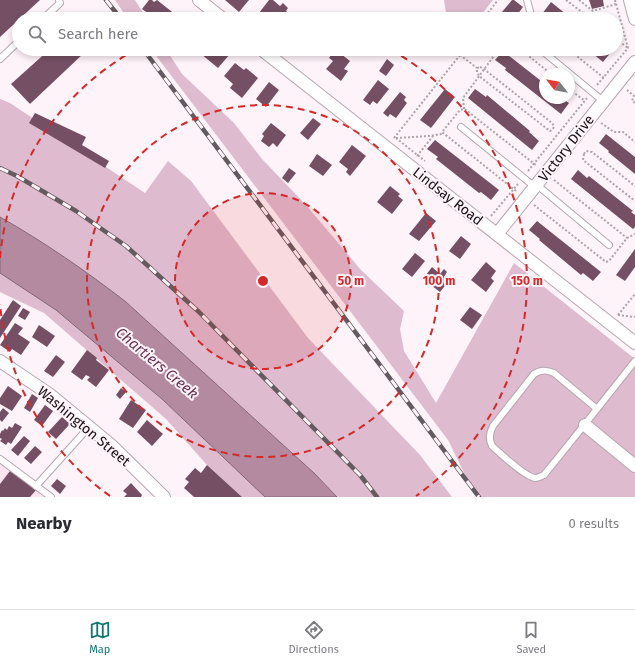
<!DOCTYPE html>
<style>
body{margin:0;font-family:"Fira Sans",sans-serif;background:#f2f2f3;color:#2b2b33}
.compass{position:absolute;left:539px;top:68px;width:36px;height:36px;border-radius:50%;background:#fff;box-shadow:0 2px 6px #0003;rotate:301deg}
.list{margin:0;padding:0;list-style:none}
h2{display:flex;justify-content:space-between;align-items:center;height:52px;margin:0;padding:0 16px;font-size:17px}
h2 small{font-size:13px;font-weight:400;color:#7c7c81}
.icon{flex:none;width:22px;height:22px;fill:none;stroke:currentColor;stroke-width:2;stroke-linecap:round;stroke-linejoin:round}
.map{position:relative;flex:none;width:635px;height:497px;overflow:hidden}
.search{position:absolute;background:#fff;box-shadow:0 2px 6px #0003;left:12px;right:12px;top:12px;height:44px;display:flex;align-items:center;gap:10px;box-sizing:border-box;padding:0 14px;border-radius:22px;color:#7c7c81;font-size:15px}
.sheet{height:112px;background:#fff}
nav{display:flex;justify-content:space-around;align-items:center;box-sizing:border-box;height:56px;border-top:1px solid #e1e1e2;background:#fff;font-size:11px;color:#7c7c81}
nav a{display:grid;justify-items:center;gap:2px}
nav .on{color:#0f766e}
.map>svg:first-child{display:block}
.built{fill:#fee3f1}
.green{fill:#debbce}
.water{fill:#b38aa0;stroke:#846676}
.building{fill:#755064}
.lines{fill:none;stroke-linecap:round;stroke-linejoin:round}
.service-casing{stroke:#b8a6af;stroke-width:8}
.minor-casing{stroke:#b8a6af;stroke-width:14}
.path{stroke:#ada4a9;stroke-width:2;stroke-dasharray:2 2;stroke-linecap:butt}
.service{stroke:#fff;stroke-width:6}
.minor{stroke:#fff;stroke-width:12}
.rail-casing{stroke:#635b5f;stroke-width:4.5}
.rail{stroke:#fef3f9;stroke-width:3;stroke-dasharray:9;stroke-linecap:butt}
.ring{fill:none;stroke:#d62828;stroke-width:2;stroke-dasharray:7 5}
.labels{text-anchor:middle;stroke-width:4;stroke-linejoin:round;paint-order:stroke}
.street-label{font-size:14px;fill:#171114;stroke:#fef3f9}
.water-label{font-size:15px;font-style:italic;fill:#683252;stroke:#fef3f9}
.centre{fill:#d62828;stroke:#fef3f9;stroke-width:2}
.ring-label{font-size:12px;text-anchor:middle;font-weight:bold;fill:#d62828;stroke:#fef3f9;stroke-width:4;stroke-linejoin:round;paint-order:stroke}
</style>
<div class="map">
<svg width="635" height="497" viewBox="0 0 635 497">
<rect width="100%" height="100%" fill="#fef3f9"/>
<polygon class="built" points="0,462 50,497 0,497"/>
<g class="green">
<polygon points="115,0 135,0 147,19 128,19"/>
<polygon points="444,0 493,0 478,19 447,19"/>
<polygon points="151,49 166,49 182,74 234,123 262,159 306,205 361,270 404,311 400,329 404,351 436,403 514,263 635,359 635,497 476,497 448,440"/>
<path d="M0,99l10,4 135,90 23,-32 23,20 117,157 112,117 32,42h-115l-23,-24 -188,-171c-40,-31 -82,-59 -126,-85z"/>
<polygon points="0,263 122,359 269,497 242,497 207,465 166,419 44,313 0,292"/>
</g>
<path class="water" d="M0,217c44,25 86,54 126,85l188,171 23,24h-72l-103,-98 -106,-89 -56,-37z"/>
<g class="building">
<polygon points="0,0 40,0 0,37"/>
<polygon points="149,0 152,0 154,2 157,0 176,15 173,19 148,19 146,17 149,14 142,9"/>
<polygon points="225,0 249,0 239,12"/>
<polygon points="269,0 273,0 280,6 283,3 288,8 286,11 295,18 294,19 267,19 259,13"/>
<polygon points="512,0 514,0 523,7 514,19 496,19"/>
<polygon points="589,0 603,0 604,6 592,9"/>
<polygon points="551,2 572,19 548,19 542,14"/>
<polygon points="50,49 80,49 84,53 30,104 11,84"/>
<polygon points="195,49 223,49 230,54 218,68"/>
<polygon points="587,49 610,49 612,51 603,62"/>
<polygon points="334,51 340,56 341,54 350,61 344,69 348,71 341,81 326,69 333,61 329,58"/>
<polygon points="503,51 545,84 545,98 562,98 569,103 561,114 505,70 506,68 495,60"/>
<polygon points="387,59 394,65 386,76 379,71"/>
<polygon points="235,63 244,70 246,68 258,78 242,98 230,88 233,84 224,76"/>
<polygon points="378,80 389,89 377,104 373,101 370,105 363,100"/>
<polygon points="269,82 279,90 266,107 256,99"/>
<polygon points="445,89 455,97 431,128 420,120"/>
<polygon points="475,89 486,97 487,95 530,131 529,132 539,141 532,150 468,98"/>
<polygon points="400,92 406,97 404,100 407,103 396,118 390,114 388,117 383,113"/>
<polygon points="35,113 86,137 82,145 109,161 105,168 29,123"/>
<polygon points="313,118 321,124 308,140 300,133"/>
<polygon points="271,123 286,135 277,147 273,143 269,147 261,141 264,136 262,134"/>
<polygon points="606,134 635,157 635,174 608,152 609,151 599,143"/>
<polygon points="435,140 499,190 491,200 481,192 479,193 436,159 438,157 427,149"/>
<polygon points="352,145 366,156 350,176 346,172 348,169 339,162"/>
<polygon points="317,154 332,165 323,176 309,166"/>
<polygon points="289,168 296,173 288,183 282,178"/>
<polygon points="578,170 587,178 589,176 633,211 631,212 635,215 635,227 633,229 571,179"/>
<polygon points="390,186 400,194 398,196 403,200 392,214 377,202"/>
<polygon points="426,213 436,221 419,241 409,234"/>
<polygon points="537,221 601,272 593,281 583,273 581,275 539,240 540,239 529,230"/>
<polygon points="461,236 471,244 460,259 449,251"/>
<polygon points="635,249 635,267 625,281 616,275"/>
<polygon points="415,253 425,261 412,277 402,269"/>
<polygon points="486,262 496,271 491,278 494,281 486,292 471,280"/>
<polygon points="432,267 440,274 444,269 447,272 444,277 449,281 440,292 423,279"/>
<polygon points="13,300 21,306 0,338 0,320"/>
<polygon points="470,307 482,315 472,329 460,320"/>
<polygon points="23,308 30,312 25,320 18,316"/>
<polygon points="15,323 23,328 18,334 30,342 21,355 12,349 10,352 0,345"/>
<polygon points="39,325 55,336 47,347 32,337"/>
<polygon points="87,350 97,358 96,360 109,370 96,387 87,380 90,377 86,375 82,380 71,372"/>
<polygon points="56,355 65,362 53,377 44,371"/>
<polygon points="8,386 22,396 12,411 0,404 0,398"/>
<polygon points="121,388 126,392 120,399 116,395"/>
<polygon points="32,394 38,398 30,412 24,408"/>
<polygon points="131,400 146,410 133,428 119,419"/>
<polygon points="45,405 53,411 42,426 34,420"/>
<polygon points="3,408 9,413 2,422 0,420 0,412"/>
<polygon points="62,417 70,424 56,439 48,432"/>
<polygon points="147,420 163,434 152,446 137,432"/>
<polygon points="15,423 22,427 11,444 8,442 6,445 0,441 2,439 0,438 0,434 2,430 3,431 5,428 7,430 9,426 12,428"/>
<polygon points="24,436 30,441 18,456 11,450"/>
<polygon points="35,446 42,452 31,464 24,458"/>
<polygon points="207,465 242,497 194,497 184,488 189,482 185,479 195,468 201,473"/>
<polygon points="10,471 36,490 30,497 0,497 0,484"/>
<polygon points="57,479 66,486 60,494 51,486"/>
<polygon points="131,483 142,495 141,497 124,497 127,494 123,491"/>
</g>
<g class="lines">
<defs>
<g id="service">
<polyline points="527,0 531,15 531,19"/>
<polyline points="43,19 60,3 59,0"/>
<polyline points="540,49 603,101"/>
<polyline points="0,59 19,41"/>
<polyline points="461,127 535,187"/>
<polyline points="537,185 609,245"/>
<path d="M597,409l-43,-36c-7,-3 -13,-4 -20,1l-41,52c-4,8 -4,13 -1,20 9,8 33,31 43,32 3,0 6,-2 9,-3 31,-38 61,-76 91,-114"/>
<polyline points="0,459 51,497"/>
<polyline points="36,486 89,427"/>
</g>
<g id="minor">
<polyline points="199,0 223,19"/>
<polyline points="630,0 635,19"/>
<polyline points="261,49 635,343"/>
<polyline points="497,234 635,62"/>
<polyline points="0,361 49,394 112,446 164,497"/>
<polyline points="585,425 635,466"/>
</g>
</defs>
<use href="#service" class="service-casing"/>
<use href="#minor" class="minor-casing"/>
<g class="path">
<polyline points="566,0 591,19"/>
<polyline points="579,0 593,11 616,4"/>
<polyline points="483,19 498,0"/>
<polyline points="616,39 628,48"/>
<polyline points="520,49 551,74"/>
<polyline points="568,49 604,78"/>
<polyline points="460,55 477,68"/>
<polygon points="480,67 484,69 552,123 554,126 553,129 550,131 546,128 479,76 477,72 477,68"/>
<polyline points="597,85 628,48 615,0"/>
<polyline points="569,89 585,101"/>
<polyline points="627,90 634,96 632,101 635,103"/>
<polyline points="464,109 463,98 499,49"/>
<polyline points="601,123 614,132 623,132 635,142"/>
<polyline points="394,138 460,55 463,49"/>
<polyline points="396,138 425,161"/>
<polyline points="396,138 430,136 441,134 442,132"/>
<polyline points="584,154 583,160 635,201"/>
<polyline points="584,154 586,151 592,152 635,186"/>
<polyline points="417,156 433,136"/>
<polyline points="528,171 587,98"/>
<polyline points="554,180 627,238"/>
<polyline points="516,191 442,132 460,110 464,109 466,110 537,166"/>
<polyline points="534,205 606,262 609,261 627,238 635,234"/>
<polyline points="491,216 518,184"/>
<polyline points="618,315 635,317"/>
<polyline points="618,315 635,294"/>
</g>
<use href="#service" class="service"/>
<use href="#minor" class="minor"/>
<defs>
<g id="rail">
<polyline points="106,0 121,19"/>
<polyline points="143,49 479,497"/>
<polyline points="0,168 17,176 76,211 126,246 199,312 360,475 377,497"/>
</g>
</defs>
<use href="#rail" class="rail-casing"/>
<use href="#rail" class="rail"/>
</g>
<circle cx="263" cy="281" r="88" fill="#d62828" fill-opacity=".12"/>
<g class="ring">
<circle cx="263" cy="281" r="88"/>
<circle cx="263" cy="281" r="176"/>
<path d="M110 496A264 264 0 0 1 0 304M0 258A264 264 0 0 1 135 50M231 19A264 264 0 0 1 295 19M391 50A264 264 0 0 1 416 496"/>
</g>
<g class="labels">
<g class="street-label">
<text transform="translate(566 148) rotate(-52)" y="5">Victory Drive</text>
<text transform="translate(448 196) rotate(38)" y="5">Lindsay Road</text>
<text transform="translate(84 426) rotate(40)" y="5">Washington Street</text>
</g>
<g class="water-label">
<text transform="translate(157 363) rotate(40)" y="5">Chartiers Creek</text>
</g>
</g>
<circle cx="263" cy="281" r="6" class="centre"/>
<g class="ring-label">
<text x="351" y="285">50 m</text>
<text x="439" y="285">100 m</text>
<text x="527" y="285">150 m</text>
</g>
</svg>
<svg class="compass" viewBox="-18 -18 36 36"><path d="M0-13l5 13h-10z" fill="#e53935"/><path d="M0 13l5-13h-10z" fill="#7c7c81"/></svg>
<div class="search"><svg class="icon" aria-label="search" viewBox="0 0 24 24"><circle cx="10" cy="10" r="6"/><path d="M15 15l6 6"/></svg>Search here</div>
</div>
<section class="sheet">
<h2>Nearby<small>0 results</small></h2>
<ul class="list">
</ul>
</section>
<nav>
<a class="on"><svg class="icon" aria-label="map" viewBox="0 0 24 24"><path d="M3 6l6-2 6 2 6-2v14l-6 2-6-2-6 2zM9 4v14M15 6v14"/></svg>Map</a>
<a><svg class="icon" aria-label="directions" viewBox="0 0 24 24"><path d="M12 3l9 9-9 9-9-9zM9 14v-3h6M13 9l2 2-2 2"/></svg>Directions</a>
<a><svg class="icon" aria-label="saved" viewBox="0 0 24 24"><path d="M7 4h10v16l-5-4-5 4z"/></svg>Saved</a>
</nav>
